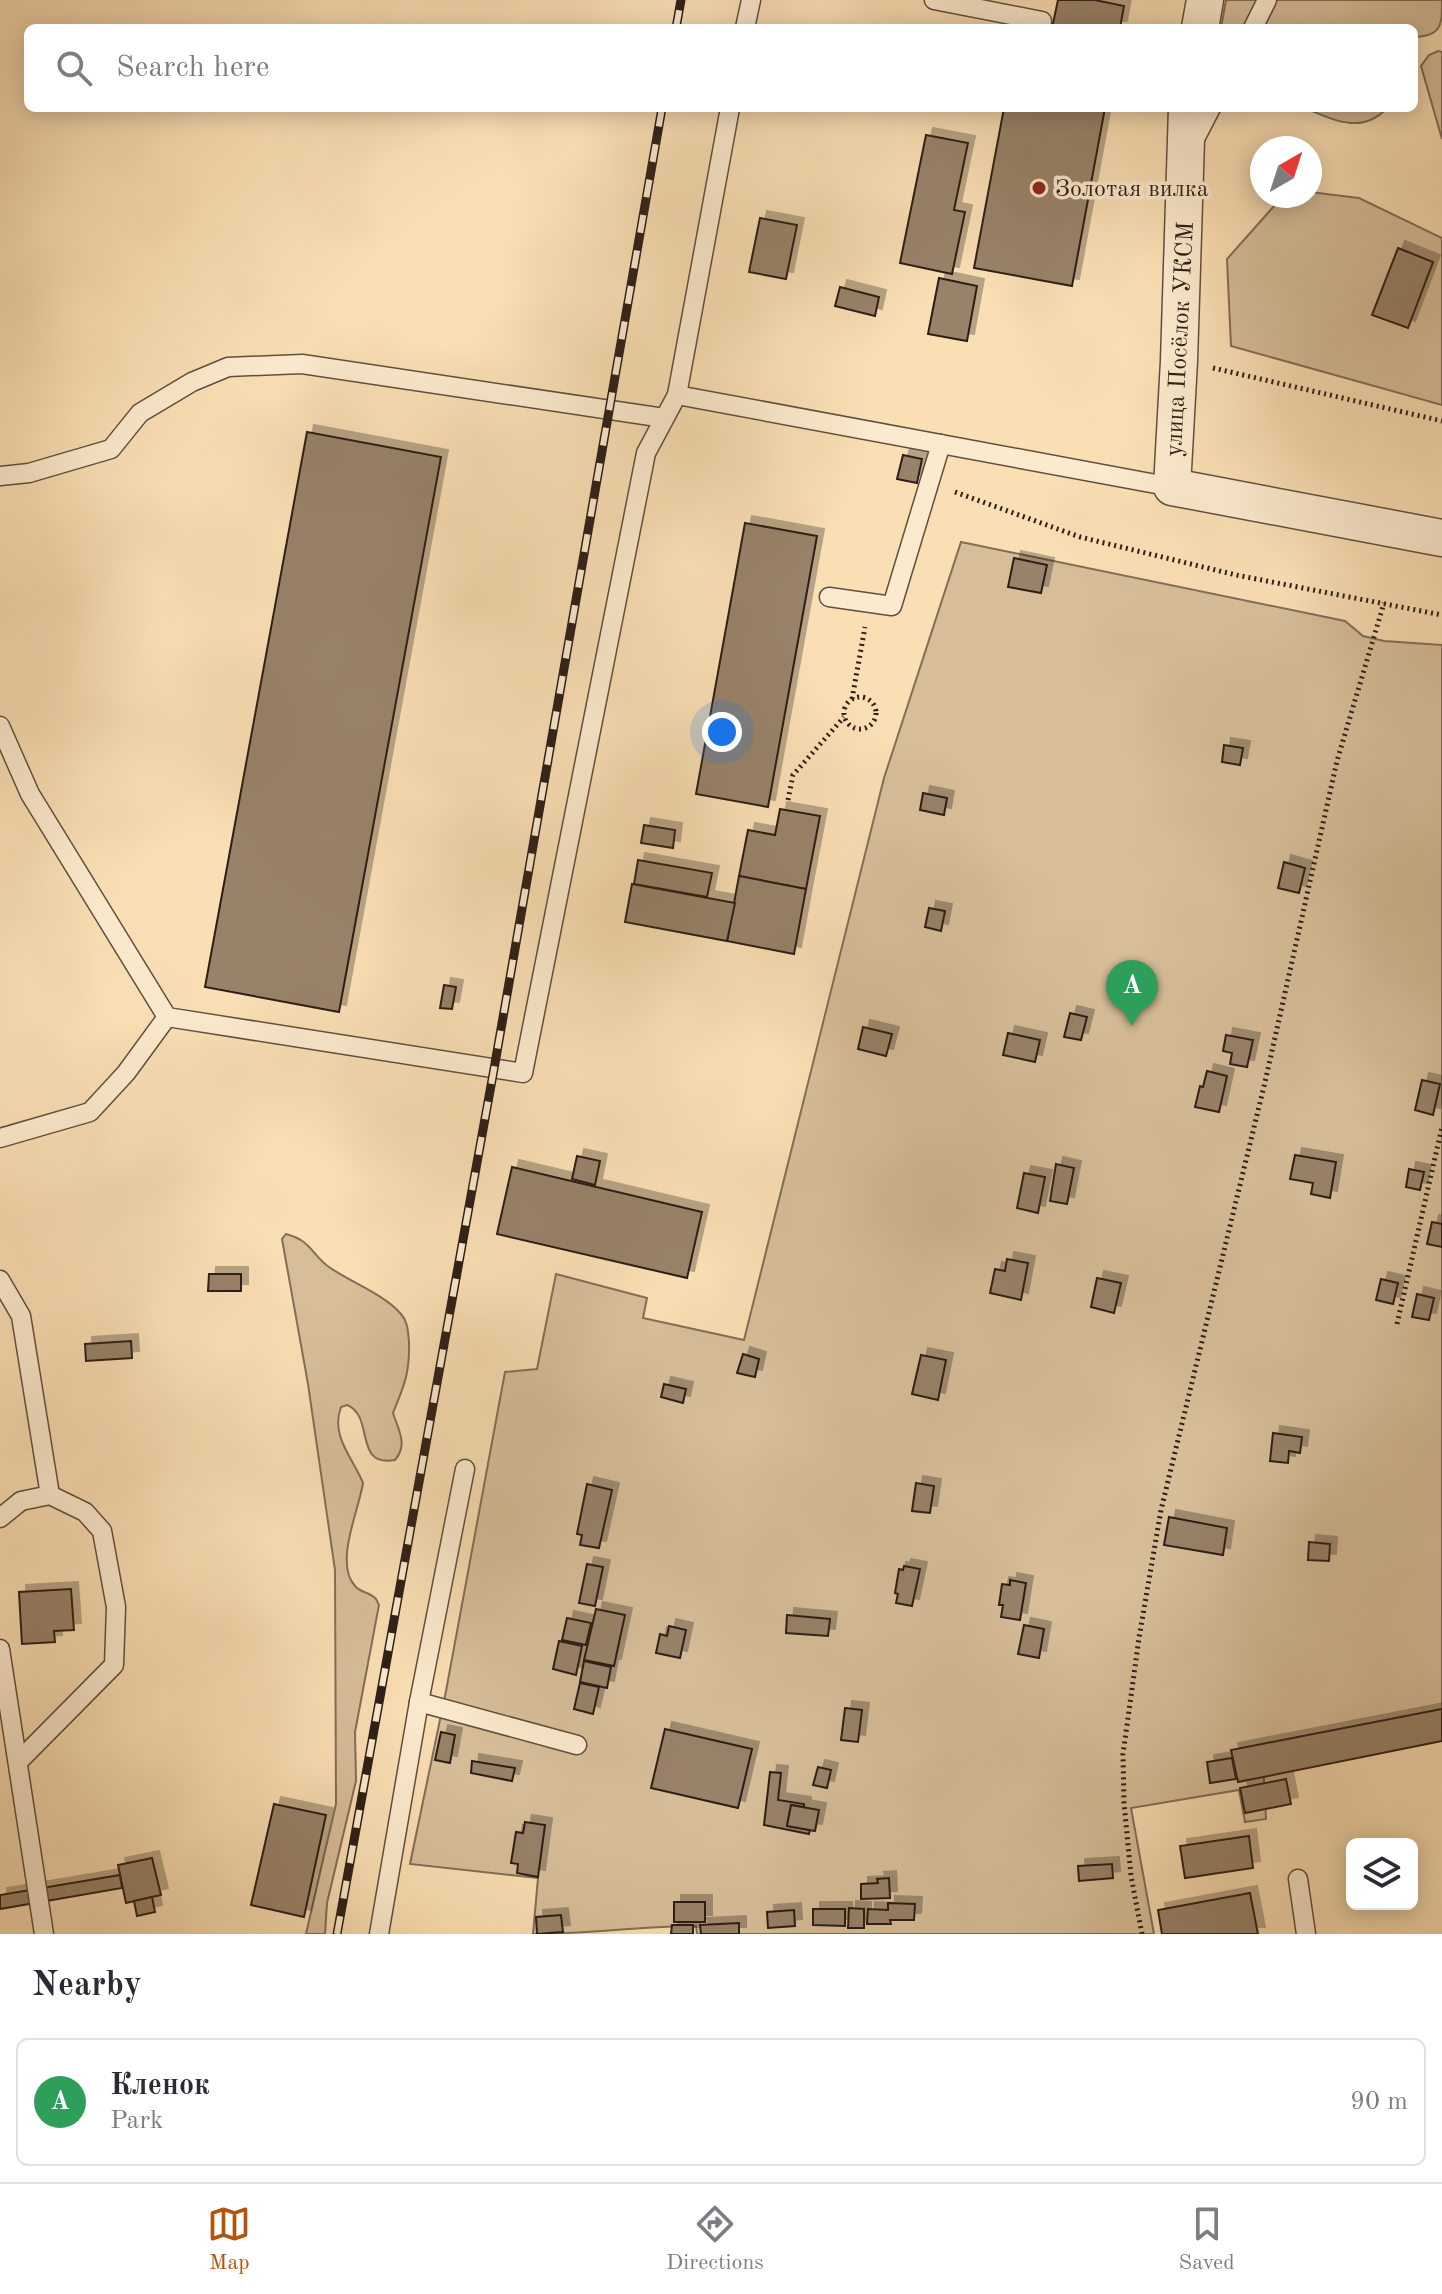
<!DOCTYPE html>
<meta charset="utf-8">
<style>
body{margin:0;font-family:"Old Standard TT",serif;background:#f7f7f7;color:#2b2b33}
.controls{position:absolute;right:24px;bottom:24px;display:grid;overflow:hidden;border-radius:12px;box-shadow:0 4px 20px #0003}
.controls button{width:72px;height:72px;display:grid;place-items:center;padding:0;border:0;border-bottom:2px solid #e1e1e2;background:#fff;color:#2b2b33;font:40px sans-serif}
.compass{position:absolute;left:1250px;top:136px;width:72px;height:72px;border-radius:50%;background:#fff;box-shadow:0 4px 20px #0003;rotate:39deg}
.you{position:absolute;left:722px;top:732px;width:28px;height:28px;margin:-20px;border:6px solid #fff;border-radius:50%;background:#1a73e8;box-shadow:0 0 0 12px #1a73e833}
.badge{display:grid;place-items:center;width:52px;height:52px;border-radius:50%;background:#b45309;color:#fff;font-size:26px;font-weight:700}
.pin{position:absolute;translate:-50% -66px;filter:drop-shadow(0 2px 4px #0008)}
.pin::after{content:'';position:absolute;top:42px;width:28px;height:24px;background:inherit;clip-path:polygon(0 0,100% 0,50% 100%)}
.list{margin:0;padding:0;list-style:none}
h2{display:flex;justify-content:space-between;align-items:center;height:104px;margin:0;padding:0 32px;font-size:34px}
h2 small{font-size:26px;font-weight:400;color:#7c7c81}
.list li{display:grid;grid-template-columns:52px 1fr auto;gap:24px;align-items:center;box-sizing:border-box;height:128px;margin:0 16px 16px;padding:0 16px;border:2px solid #e1e1e2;border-radius:12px}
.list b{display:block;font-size:30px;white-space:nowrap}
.list p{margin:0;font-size:26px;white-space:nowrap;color:#7c7c81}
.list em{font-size:26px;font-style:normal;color:#7c7c81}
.icon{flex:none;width:44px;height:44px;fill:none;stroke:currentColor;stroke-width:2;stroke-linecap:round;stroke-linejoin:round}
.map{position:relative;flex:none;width:1442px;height:1934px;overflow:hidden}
.search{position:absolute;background:#fff;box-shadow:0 4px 20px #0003;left:24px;right:24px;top:24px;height:88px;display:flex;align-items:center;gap:20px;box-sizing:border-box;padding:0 28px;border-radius:12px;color:#7c7c81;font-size:30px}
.sheet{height:248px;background:#fff}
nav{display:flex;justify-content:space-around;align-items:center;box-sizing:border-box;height:112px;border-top:2px solid #e1e1e2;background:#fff;font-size:22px;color:#7c7c81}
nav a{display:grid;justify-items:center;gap:4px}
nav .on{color:#b45309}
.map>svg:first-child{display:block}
.green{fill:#d7be99;stroke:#826e58;stroke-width:2}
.building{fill:#988269;stroke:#2d1f17;stroke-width:2;filter:url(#shadow)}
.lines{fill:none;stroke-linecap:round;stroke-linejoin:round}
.lane-casing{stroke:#604f3e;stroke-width:21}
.street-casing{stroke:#604f3e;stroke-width:39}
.path{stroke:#2d1f17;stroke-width:5;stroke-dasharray:2 4;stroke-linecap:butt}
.lane{stroke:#fceace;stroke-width:18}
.street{stroke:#fceace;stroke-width:36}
.rail-casing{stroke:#2d1f17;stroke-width:9}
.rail{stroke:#fceace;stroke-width:6;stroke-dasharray:18;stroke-linecap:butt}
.poi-dot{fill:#8f2418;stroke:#fceace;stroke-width:3}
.labels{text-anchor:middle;stroke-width:7;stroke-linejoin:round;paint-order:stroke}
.poi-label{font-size:24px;fill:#2d1f17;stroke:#fceace;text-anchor:start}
.street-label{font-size:24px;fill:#2d1f17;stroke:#fceace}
</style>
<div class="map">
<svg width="1442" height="1934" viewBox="0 0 1442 1934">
<defs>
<filter id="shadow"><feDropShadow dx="7" dy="-7" stdDeviation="0" flood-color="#0004"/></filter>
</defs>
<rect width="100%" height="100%" fill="#fadeb4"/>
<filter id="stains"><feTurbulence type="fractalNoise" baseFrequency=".0025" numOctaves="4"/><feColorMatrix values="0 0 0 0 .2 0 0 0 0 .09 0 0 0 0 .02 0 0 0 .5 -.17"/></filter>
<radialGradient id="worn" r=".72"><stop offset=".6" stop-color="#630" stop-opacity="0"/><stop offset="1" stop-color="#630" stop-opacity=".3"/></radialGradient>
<g class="green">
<path d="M1226,0h216c0,25 0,36 -28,37v-9h-193z"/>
<polygon points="1438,51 1442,52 1442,139 1421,66 1429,55"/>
<path d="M1305,108h82c-25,27 -53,12 -82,0z"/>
<polygon points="1310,192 1359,198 1442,238 1442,405 1231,346 1227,259 1283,196 1310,196"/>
<path d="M961,542l384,79 18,15 21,5 58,4v1064l-180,35 4,75 -21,3 -6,-32 -108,18 23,126h-457l-1,-8c-54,0 -108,8 -163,8l5,-56 -128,-14 36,-173 59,-319 32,-3 19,-95 91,24 -4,20 101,22 140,-562z"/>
<path d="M286,1234c26,7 25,20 43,33 21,15 55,27 72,47 7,8 7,18 8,28 1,31 -5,44 -16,71 6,18 15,32 2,47 -42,8 -20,-44 -48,-55l-6,2c-11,29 12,51 22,76 -4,27 -29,80 -8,103 6,7 15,6 21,13l3,6 -24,127 1,49 -29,122 -2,31h-19l30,-130 -1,-234 -27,-186 -26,-145z"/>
</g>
<g class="building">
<polygon points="1058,0 1095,0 1124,6 1120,28 1052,28"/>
<polygon points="1004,108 1105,108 1072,286 974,268"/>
<polygon points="926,135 968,143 954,210 965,212 952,274 900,263"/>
<polygon points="760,218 797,225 786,279 749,272"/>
<polygon points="1398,248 1433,262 1408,328 1372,315"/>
<polygon points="939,278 977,286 967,341 928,334"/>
<polygon points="840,287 879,297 875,316 835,306"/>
<polygon points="307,432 441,457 339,1012 205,987"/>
<polygon points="903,455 922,459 917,483 897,479"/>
<polygon points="745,523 817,536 768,807 696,794"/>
<polygon points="1014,558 1047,565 1041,593 1008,587"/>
<polygon points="1224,745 1243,748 1240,765 1222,762"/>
<polygon points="923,793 947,798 944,815 920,810"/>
<polygon points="780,809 820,816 806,889 739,876 748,830 775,835"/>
<polygon points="644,825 675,830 673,848 641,843"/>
<polygon points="638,860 712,873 707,897 634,884"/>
<polygon points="1284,862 1305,868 1299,893 1278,888"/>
<polygon points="739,876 806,889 794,954 727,941"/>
<polygon points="632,884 735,903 727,941 625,922"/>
<polygon points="929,908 945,911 941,931 925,927"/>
<polygon points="444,985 456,987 452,1009 440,1008"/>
<polygon points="1070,1013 1087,1017 1081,1040 1064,1037"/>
<polygon points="863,1027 892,1034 886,1056 858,1049"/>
<polygon points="1008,1033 1040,1040 1035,1062 1003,1055"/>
<polygon points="1226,1035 1253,1040 1247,1067 1230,1064 1232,1053 1223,1051"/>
<polygon points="1207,1071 1227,1076 1219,1112 1195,1107 1200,1086 1203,1087"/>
<polygon points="1422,1080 1440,1084 1433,1115 1415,1110"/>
<polygon points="1295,1155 1336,1162 1330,1198 1311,1194 1313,1183 1290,1179"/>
<polygon points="577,1156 600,1161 595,1185 572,1179"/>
<polygon points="1056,1164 1074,1168 1067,1204 1050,1201"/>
<polygon points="512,1167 702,1212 687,1278 497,1234"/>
<polygon points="1409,1169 1424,1172 1420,1190 1406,1187"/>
<polygon points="1024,1173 1045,1177 1038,1213 1017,1208"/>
<polygon points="1432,1222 1442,1224 1442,1247 1427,1244"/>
<polygon points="1007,1259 1028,1263 1021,1300 990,1293 995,1269 1005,1271"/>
<polygon points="209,1274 241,1274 241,1291 208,1291"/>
<polygon points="1097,1278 1121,1283 1114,1313 1091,1307"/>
<polygon points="1381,1279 1398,1283 1393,1304 1376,1300"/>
<polygon points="1417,1294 1434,1298 1429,1320 1412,1317"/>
<polygon points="131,1341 132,1358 86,1361 85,1344"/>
<polygon points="743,1354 759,1359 755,1377 737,1373"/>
<polygon points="921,1355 946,1360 938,1400 912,1394"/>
<polygon points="664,1384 686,1389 683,1403 661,1397"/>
<polygon points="1273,1433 1302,1437 1300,1453 1289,1451 1288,1463 1270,1461"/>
<polygon points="916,1483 934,1486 930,1513 912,1511"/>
<polygon points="587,1484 612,1490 599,1548 580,1545 582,1535 577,1534"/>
<polygon points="1169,1517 1227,1528 1223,1555 1164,1545"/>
<polygon points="1309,1542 1330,1544 1329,1561 1308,1560"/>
<polygon points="587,1564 603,1567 595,1606 579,1603"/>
<polygon points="904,1566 920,1569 912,1606 896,1603 898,1594 895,1593 899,1569 903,1570"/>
<polygon points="1010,1580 1026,1583 1020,1620 1001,1617 1003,1605 999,1605 1002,1584 1010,1585"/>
<polygon points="71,1589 74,1630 54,1631 55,1642 22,1644 19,1592"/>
<polygon points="596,1609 625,1615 614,1666 584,1660"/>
<polygon points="787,1615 830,1619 828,1636 786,1633"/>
<polygon points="567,1618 591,1623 586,1645 562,1640"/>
<polygon points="1024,1625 1044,1629 1039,1658 1018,1654"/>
<polygon points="669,1626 686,1630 680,1658 656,1653 660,1634 667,1636"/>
<polygon points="559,1641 582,1646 576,1675 553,1669"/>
<polygon points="584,1661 611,1667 607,1688 580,1682"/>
<polygon points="580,1683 599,1687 593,1714 574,1709"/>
<polygon points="845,1708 862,1710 858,1742 841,1740"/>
<polygon points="1442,1709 1442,1741 1238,1782 1231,1750"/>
<polygon points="665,1729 752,1749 738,1808 651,1788"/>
<polygon points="441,1732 455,1735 450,1763 435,1760"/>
<polygon points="1232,1758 1236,1779 1210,1783 1207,1762"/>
<polygon points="472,1761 515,1768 512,1781 471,1773"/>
<polygon points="818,1767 831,1770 827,1788 813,1785"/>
<polygon points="770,1772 781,1773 778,1800 804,1804 804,1807 791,1805 787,1826 810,1830 809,1834 764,1825"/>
<polygon points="1286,1779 1291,1804 1245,1813 1240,1788"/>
<polygon points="274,1804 326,1815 304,1917 251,1905"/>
<polygon points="791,1805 819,1810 815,1831 787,1826"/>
<polygon points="525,1822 545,1825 538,1877 517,1873 518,1864 511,1863 516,1832 523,1833"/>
<polygon points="1249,1836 1253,1868 1185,1878 1180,1846"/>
<polygon points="152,1858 161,1895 126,1903 118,1865"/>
<polygon points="1112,1864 1113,1878 1079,1881 1078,1866"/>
<polygon points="120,1875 122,1888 0,1909 0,1895"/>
<polygon points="889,1878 890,1898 861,1899 861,1884 878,1883 877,1879"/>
<polygon points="1250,1893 1258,1934 1162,1934 1158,1910"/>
<polygon points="152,1897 155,1912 137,1916 134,1901"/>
<rect x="674" y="1902" width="31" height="20"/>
<polygon points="888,1903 915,1904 914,1920 890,1920 891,1924 867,1924 868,1909 888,1910"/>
<polygon points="849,1908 864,1909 864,1928 848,1928"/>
<polygon points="813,1909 845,1909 845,1926 813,1925"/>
<polygon points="794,1910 795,1926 768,1928 767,1912"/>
<polygon points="561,1915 563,1932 537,1934 536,1917"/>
<polygon points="739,1923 739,1934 701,1934 700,1925"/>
<polygon points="672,1925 693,1925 693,1934 671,1934"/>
</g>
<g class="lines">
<defs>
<g id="lane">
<polyline points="934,0 1042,21"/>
<polyline points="745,28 751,0"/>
<polyline points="1253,28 1267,0"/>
<polyline points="1194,141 1211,108"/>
<polyline points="677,395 1172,487"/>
<polyline points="0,476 29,473 111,449 140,413 192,382 228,367 302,364 664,418"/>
<polyline points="829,597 892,606 941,444"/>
<polyline points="0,726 30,794 167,1017 523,1073 646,453 677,395 730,108"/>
<polyline points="0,1138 90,1112 126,1073 167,1017"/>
<polyline points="0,1280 21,1316 50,1495"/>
<polyline points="0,1518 21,1501 50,1495 85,1512 102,1531 116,1607 114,1665 18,1762"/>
<polyline points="0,1649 44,1934"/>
<polyline points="419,1702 577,1745"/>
<polyline points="1298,1879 1306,1934"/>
<polyline points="379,1934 419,1702 465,1469"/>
</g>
<g id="street">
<polyline points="1200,28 1205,0"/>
<polyline points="1187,108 1179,361 1172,487 1442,538"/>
</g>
</defs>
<use href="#lane" class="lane-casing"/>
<use href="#street" class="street-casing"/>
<g class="path">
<polyline points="1213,368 1442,421"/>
<polyline points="955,492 1080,537 1236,575 1442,615"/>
<circle cx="860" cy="713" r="16"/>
<polyline points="852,699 865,627"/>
<polyline points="788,800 793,775 844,717"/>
<polyline points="1397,1324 1442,1127"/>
<polyline points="1142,1934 1131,1876 1124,1803 1123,1754 1139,1638 1161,1510 1265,1082 1337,761 1384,603"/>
</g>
<use href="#lane" class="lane"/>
<use href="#street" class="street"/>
<defs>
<g id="rail">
<polyline points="676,28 681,0"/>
<polyline points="337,1934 494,1069 662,108"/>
</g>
</defs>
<use href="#rail" class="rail-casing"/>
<use href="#rail" class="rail"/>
</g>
<circle class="poi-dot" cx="1039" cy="188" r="8"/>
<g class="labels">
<g class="poi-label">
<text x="1055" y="196">Золотая вилка</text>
</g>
<g class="street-label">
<text transform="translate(1179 339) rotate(-87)" y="8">улица Посёлок УКСМ</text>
</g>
</g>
<rect width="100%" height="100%" filter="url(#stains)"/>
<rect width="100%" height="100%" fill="url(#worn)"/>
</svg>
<div class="controls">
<button><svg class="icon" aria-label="layers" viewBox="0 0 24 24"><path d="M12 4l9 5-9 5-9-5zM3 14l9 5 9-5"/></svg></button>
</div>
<svg class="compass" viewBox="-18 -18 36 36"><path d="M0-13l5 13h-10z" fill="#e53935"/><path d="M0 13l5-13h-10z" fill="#7c7c81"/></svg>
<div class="you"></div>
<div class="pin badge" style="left:1132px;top:1026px;background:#2e9e5b">A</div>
<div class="search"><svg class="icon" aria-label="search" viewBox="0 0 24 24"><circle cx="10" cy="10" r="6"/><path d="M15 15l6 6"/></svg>Search here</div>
</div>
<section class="sheet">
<h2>Nearby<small></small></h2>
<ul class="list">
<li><span class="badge" style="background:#2e9e5b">A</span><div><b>Кленок</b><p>Park</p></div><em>90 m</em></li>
</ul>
</section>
<nav>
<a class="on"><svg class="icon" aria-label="map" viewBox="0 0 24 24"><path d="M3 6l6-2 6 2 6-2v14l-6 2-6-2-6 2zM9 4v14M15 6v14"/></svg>Map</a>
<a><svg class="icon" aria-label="directions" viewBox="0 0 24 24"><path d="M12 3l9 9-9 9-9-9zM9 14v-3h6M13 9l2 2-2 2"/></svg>Directions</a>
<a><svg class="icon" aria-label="saved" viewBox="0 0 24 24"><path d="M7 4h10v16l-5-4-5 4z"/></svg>Saved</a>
</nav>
